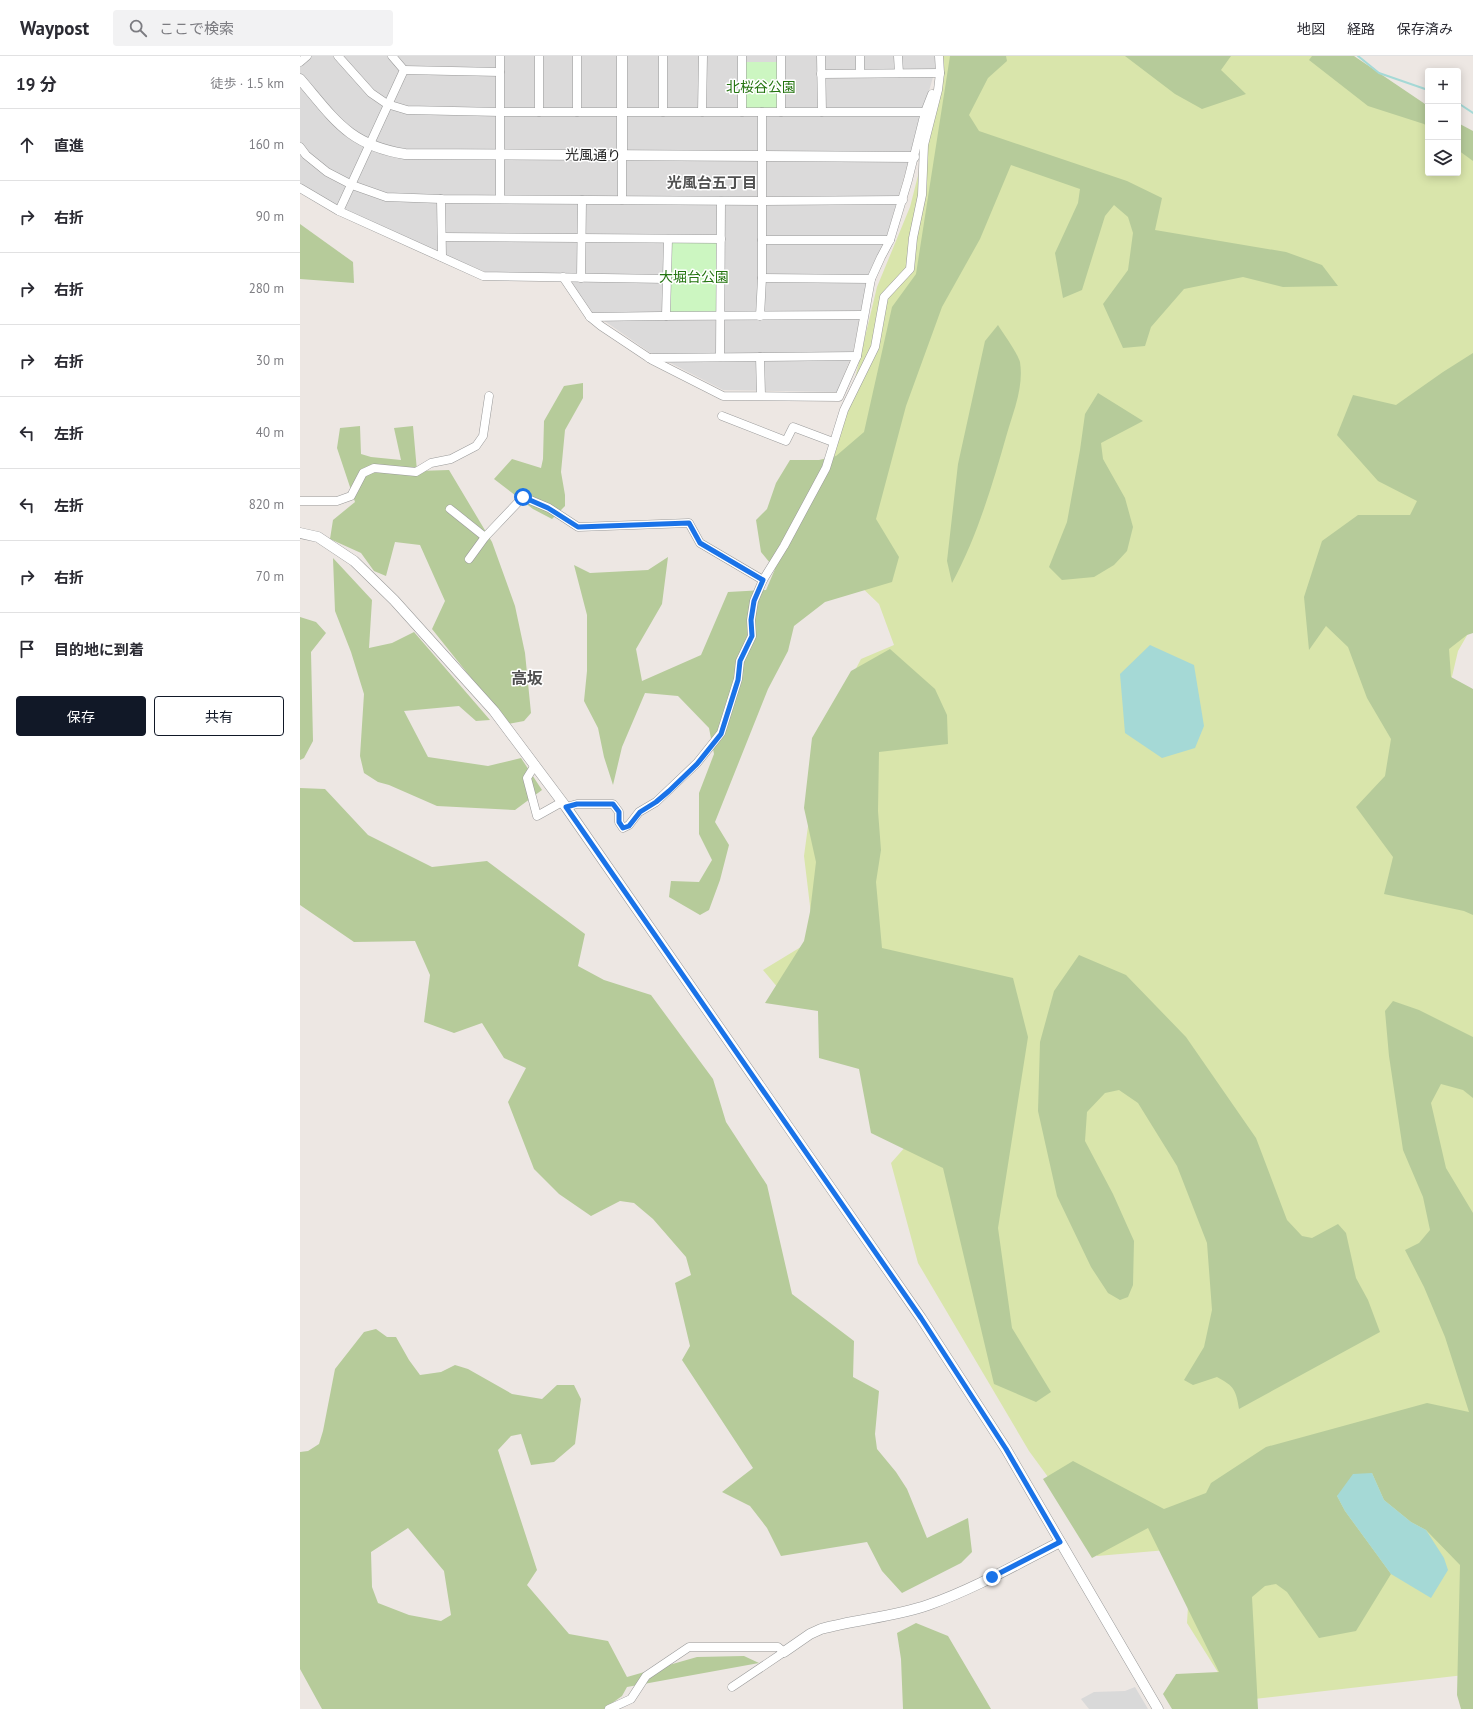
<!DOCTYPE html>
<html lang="ja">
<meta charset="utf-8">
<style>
body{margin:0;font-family:"PT Sans","Noto Sans JP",sans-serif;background:#f2f2f3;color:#2b2b33}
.controls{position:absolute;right:12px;top:12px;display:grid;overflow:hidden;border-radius:4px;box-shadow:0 2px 10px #0003}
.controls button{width:36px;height:36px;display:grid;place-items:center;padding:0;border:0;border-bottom:1px solid #e1e1e2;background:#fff;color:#2b2b33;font:20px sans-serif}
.stop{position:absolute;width:12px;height:12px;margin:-9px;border:3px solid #1a73e8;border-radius:50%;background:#fff}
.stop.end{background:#1a73e8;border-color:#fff;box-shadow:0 1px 4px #0008}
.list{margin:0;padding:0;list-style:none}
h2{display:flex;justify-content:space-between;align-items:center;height:52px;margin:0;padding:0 16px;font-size:17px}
h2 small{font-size:13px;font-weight:400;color:#7c7c81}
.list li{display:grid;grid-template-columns:26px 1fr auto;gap:12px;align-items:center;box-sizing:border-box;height:72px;padding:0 16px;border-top:1px solid #e1e1e2}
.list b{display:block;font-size:15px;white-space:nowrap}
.list em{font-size:13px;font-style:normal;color:#7c7c81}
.actions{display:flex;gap:8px;padding:12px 16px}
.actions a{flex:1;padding:9px 0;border:1px solid #111827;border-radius:4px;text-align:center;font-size:14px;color:#111827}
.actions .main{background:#111827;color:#fff}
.icon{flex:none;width:22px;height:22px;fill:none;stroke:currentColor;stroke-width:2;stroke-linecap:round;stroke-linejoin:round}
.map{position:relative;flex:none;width:1173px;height:1653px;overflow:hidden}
header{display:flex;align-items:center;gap:24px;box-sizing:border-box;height:56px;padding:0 20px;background:#fff;border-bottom:1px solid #e1e1e2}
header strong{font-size:19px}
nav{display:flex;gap:22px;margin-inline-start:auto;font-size:14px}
.search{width:280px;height:36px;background:#f2f2f3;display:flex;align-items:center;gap:10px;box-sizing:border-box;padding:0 14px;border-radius:4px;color:#7c7c81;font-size:15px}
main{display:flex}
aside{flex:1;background:#fff}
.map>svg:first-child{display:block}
.residential{fill:#dbdada}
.grass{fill:#d9e5ab}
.forest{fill:#b6cb9a;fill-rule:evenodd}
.park{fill:#ccf6c1}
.parking{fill:#d9d9d9}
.water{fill:#a5d9d6}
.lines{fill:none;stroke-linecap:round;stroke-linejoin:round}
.stream{stroke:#a5d9d6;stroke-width:2}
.minor-casing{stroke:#9a9a9a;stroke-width:9}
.tertiary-casing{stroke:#9a9a9a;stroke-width:11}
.minor{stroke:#fff;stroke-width:8}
.tertiary{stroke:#fff;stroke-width:10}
.route{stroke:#1a73e8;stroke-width:5}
.labels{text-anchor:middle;stroke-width:3;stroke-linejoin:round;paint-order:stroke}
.park-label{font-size:14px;fill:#257511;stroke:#fff}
.street-label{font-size:14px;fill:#1d1d1d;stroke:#fff}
.neighbourhood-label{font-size:15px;font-weight:bold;fill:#505050;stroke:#fff}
.quarter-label{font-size:16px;font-weight:bold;fill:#505050;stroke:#fff}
</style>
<header>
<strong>Waypost</strong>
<div class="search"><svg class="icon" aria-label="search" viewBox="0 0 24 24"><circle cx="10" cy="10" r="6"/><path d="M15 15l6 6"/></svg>ここで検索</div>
<nav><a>地図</a><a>経路</a><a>保存済み</a></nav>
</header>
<main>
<aside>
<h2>19 分<small>徒歩 · 1.5 km</small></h2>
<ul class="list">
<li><svg class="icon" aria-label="ahead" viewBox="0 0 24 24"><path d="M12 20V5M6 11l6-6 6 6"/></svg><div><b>直進</b></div><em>160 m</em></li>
<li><svg class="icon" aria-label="right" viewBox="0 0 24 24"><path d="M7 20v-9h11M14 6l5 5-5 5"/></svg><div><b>右折</b></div><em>90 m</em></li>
<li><svg class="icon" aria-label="right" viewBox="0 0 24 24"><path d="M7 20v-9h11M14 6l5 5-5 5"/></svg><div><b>右折</b></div><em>280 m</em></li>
<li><svg class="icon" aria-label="right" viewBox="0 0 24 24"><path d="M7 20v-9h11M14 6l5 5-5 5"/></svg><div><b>右折</b></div><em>30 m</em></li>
<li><svg class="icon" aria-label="left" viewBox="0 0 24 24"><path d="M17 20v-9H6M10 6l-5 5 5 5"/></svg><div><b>左折</b></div><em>40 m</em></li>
<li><svg class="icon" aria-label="left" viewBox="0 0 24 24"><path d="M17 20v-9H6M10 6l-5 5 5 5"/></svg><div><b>左折</b></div><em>820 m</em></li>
<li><svg class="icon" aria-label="right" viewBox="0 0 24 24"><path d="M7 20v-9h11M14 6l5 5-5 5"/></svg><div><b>右折</b></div><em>70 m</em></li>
<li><svg class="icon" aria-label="arrive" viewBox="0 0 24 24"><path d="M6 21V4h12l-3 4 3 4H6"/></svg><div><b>目的地に到着</b></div></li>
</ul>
<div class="actions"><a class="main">保存</a><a>共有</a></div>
</aside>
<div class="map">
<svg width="1173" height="1653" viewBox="0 0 1173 1653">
<rect width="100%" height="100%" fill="#ede7e3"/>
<polygon class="residential" points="0,0 635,0 636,11 587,179 568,219 553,296 537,336 423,334 349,296 293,257 264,217 187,217 36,150 0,128"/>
<polygon class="grass" points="640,0 1027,0 1128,70 1128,117 1158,117 1158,84 1173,91 1173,569 1158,595 1150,629 1173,647 1173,1618 936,1645 887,1567 890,1517 867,1494 797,1500 781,1466 729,1395 618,1207 591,1107 614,1081 547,954 494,951 463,914 514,883 504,800 520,681 561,603 594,589 579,548 503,475 546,360 577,231 610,151 634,57"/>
<g class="forest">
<polygon points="650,0 706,0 707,5 688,22 669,59 679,75 827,125 862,142 855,174 986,196 1022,209 1038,230 983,231 943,221 884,233 851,271 845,290 823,292 803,248 828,214 833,177 828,161 814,149 805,160 782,234 763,242 755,197 778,147 780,133 711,109 680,183 642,251 606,350 576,463 599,501 592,526 525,546 494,570 488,595 468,633 415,766 429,789 420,824 409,854 400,859 369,841 371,825 399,826 412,804 399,778 399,737 414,698 409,672 378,640 345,637 322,691 313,729 304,701 298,672 284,645 287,615 287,559 274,509 290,517 348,514 368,501 362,548 336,593 342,625 401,599 428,536 466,534 475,513 461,496 456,464 467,453 476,427 490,404 519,404 536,400 564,376 592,251 616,218"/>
<polygon points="825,0 931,0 921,14 946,38 902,53 875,38"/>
<polygon points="1012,0 1054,0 1128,50 1128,71 1124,68 1068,50 1009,4"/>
<polygon points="1158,67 1173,75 1173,105 1158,94"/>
<polygon points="0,168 53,206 54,227 0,223"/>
<path d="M698,269c5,8 20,29 22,37 4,26 -7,50 -14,75 -14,49 -29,100 -54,146l-5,-22 11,-97 27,-123z"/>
<polygon points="1173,297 1173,577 1167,579 1149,593 1151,621 1173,633 1173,859 1164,855 1084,838 1093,801 1056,751 1085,720 1091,683 1067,642 1048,591 1026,570 1009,594 1004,541 1022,485 1058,459 1110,459 1117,445 1078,425 1037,379 1053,339 1096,349 1143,316"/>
<polygon points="283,327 283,342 265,374 261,416 265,439 265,450 252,463 233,453 194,423 212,403 241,412 243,403 244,365 264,330"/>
<polygon points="798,337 843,365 801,387 803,403 825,442 833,471 827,495 814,509 794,521 762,524 749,511 767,466 780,394 785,358"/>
<polygon points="60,370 61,398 71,401 101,404 94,372 113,370 117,415 149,414 192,486 215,550 225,597 231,657 224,665 208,668 132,573 145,545 120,489 95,486 86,520 74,515 61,497 30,483 33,464 55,446 37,392 40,372"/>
<polygon points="33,502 72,544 69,592 92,587 114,576 190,664 176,665 159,650 104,655 128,701 188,710 221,702 242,734 215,754 137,750 89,729 78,726 64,717 60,700 64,638 51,596 35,555"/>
<polygon points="0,561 16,566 26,577 11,596 13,685 4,702 0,704"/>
<polygon points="590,593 635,633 647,659 648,688 579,696 578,755 581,794 576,826 582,892 713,922 728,981 698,1172 712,1272 751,1336 736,1346 694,1328 643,1112 571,1077 559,1013 519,1002 518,955 465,947 504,885 510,856 516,806 504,752 512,682 551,615"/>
<polygon points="0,732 25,733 68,779 132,811 187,805 285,878 278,910 304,924 351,939 413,1023 426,1066 467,1129 492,1238 554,1285 553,1321 579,1335 575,1378 577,1393 596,1416 607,1433 627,1482 668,1462 672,1496 661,1507 602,1537 582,1515 567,1486 481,1500 467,1472 450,1450 422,1436 453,1412 382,1304 390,1290 375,1227 391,1219 386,1201 353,1163 334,1147 320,1145 291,1160 259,1138 234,1113 208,1046 226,1012 204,1002 182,967 154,977 124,966 130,919 115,885 54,886 0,849"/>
<path d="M779,899l47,20 60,62 70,101 31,82 15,16 10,2 26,-14 8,9 10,45 12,22 12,32 -141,77c-3,-19 -5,-23 -22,-32l-24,8 -9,-5 20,-33 8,-37 -5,-67 -30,-77 -39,-63 -19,-13 -14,3 -18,19 -2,29 28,53 21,47 -1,44 -5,12 -8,3 -12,-7 -17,-26 -34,-71 -19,-85 2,-69 14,-51z"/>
<polygon points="1093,945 1119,954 1173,981 1173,1042 1163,1034 1141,1028 1131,1047 1146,1112 1173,1157 1173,1653 1161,1653 1157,1639 1160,1509 1126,1474 1111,1466 1084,1444 1072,1417 1037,1440 1045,1455 1091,1518 1056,1575 1019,1582 987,1536 976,1528 965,1530 952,1541 958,1653 872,1653 863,1638 876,1618 919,1616 848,1472 792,1502 743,1423 773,1405 864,1453 906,1437 911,1427 966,1391 1127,1347 1169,1356 1145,1281 1124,1231 1105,1194 1119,1187 1130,1174 1123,1141 1103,1094 1089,1000 1085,955"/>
<path d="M76,1273l11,8h9l13,23 11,15 21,-3 14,-7 13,4 44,25 30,5 15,-14h17l7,14 -6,45 -21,18 -23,3 -10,-31 -10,2 -13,14 39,120 -10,15 42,49 39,7 19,36 70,-20 47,-1 15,7 -132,24 -5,9 -18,13h-282l-22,-40v-217l8,-1 11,-7 4,-13 12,-62 29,-37zM108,1472l36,43 7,44 -10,6 -32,-6 -31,-12 -6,-16 -1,-35z"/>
<polygon points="616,1567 648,1580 691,1653 603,1653 601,1603 597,1577"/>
</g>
<g class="park">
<rect x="442" y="6" width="39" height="50"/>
<polygon points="368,183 421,183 420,260 366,260"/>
</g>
<polygon class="parking" points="835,1631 848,1653 789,1653 781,1643 794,1636 825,1635"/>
<g class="water">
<polygon points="850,589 894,609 904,670 895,692 862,702 825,677 820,618"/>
<polygon points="1072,1417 1084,1444 1111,1466 1126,1474 1144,1502 1148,1514 1131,1542 1091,1518 1045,1455 1037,1440 1053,1418"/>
</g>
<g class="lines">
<g class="stream">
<polyline points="1058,0 1079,17 1128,34"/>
<polyline points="1158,47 1173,57"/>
</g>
<defs>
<g id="minor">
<polyline points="38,0 71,37 87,48 107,54 200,56 625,56"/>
<polyline points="363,0 363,56"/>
<polyline points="481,0 481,56"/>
<polyline points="521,0 522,56"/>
<polyline points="598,0 599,17"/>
<polyline points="0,6 7,0"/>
<polyline points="104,14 200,16"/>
<polyline points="560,17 560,0"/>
<polyline points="521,18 640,17"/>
<polyline points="239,56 239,0"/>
<polyline points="277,56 277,0"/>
<polyline points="402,56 403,0"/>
<polyline points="442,56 442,0"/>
<polyline points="0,91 6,99 27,116 52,129 86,141 141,143 461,145 603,144"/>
<polyline points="0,132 39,155 183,220 367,223"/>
<polyline points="141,143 142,201"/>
<polyline points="200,143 200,0"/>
<polyline points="322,144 322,100"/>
<polyline points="39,155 104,14 92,0"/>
<polyline points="142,181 421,183"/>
<polyline points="462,184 590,184"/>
<polyline points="263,221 290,261 301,270 352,304 423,340 539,341 557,300 571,223 581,201 590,184 608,124 625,56 632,38"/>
<polyline points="281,222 282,144"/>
<polyline points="462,222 571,223"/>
<polyline points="366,260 368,183"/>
<polyline points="460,260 462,222 462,56"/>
<polyline points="290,261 360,260 564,259"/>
<polyline points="420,301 421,145"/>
<polyline points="460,301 461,339"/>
<polyline points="349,302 557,300"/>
<polyline points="422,360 486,385 493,371 533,386"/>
<polyline points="0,445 37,445 51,440 63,417 74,412 116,416 131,407 151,403 176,390 183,380 189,340"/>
<polyline points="150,453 185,481"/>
<polyline points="169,503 185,481 223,441 249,452 278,471 389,467 400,487 463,524"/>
<polyline points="235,709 227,722 237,760 262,746"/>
<polyline points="266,751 277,748 313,748 319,756 319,766 323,772 329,769 339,756 356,746 397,707 421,677 438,623 440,605 452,580 451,564 454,545 463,524 484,490 526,412 544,354 575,291 584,241 610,213 613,182 622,139 624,89 638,34 640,17 639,0"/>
<polyline points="309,1653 331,1643 346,1620 389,1591 478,1591 484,1596 432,1631"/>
</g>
<g id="tertiary">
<polyline points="322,0 322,100"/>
<path d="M0,23c35,41 49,66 105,75l509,3"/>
<polyline points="0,477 18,481 54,505 94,544 194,655 266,751 621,1262 706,1393 858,1653"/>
<path d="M484,1596l26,-18 11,-5c36,-10 73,-12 107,-24 46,-16 89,-41 132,-63"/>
</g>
</defs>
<use href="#minor" class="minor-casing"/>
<use href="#tertiary" class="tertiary-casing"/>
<use href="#minor" class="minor"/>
<use href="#tertiary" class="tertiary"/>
</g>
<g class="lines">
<polyline class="route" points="223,441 248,452 278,471 389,467 400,487 463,524 454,545 451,564 452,580 440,605 438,624 421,678 397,708 369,735 356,746 340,756 329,770 323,772 319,766 319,756 313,748 277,748 266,751 621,1262 706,1393 760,1486 692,1521"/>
</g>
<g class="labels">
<g class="park-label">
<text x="461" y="36">北桜谷公園</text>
<text x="394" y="226">大堀台公園</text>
</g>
<g class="street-label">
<text transform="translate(293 99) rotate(1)" y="5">光風通り</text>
</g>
<g class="neighbourhood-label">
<text x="412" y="132">光風台五丁目</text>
</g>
<g class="quarter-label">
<text x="227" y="628">高坂</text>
</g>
</g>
</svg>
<div class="controls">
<button>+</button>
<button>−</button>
<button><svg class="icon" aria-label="layers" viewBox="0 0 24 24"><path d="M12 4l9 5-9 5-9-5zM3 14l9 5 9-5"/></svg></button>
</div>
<div class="stop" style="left:223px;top:441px"></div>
<div class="stop end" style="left:692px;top:1521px"></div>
</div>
</main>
